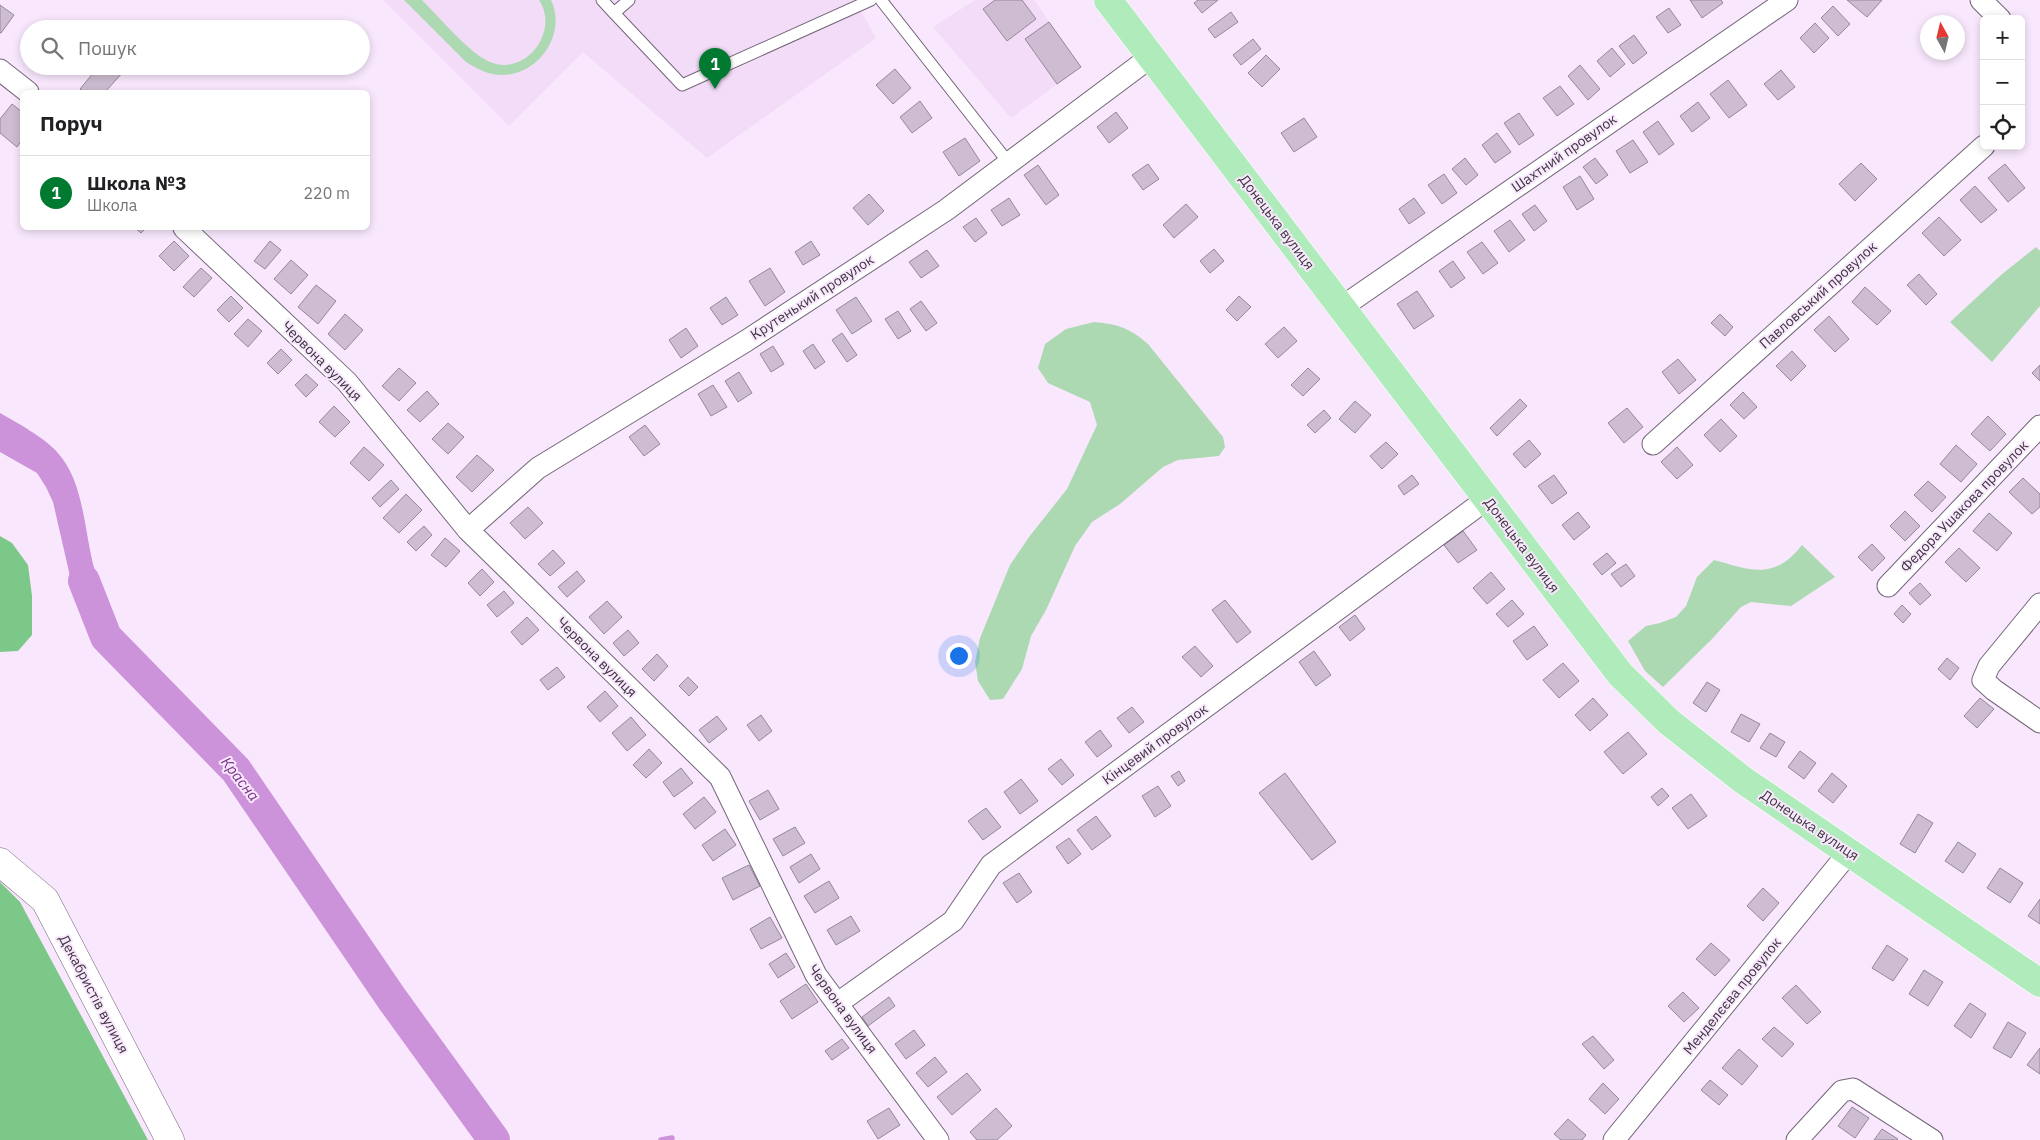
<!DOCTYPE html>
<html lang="uk">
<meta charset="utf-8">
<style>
body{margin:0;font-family:"IBM Plex Sans",sans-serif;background:#f6f6f6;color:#202124}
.controls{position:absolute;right:15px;top:15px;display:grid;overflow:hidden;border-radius:8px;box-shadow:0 2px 8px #0003}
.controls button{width:45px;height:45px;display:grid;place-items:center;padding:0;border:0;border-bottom:1px solid #e0e0e0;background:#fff;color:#202124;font:25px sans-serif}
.compass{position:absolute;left:1920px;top:15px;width:45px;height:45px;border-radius:50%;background:#fff;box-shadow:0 2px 8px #0003;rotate:352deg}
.you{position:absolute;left:958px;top:655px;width:18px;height:18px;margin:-12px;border:4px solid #fff;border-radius:50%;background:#1a73e8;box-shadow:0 0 0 8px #1a73e833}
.badge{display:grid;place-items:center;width:32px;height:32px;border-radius:50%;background:#017a31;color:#fff;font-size:16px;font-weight:700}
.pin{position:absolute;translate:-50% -41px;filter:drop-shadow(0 1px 2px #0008)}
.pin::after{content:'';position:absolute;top:26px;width:18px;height:15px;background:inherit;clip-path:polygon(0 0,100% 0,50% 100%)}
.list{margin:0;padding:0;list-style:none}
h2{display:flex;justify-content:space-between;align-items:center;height:65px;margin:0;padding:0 20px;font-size:21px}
h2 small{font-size:16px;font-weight:400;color:#757577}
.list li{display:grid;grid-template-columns:32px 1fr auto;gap:15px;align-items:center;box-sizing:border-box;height:75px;padding:0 20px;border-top:1px solid #e0e0e0}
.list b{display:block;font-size:19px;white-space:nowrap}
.list p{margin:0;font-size:16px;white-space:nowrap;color:#757577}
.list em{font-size:16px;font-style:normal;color:#757577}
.icon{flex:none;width:28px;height:28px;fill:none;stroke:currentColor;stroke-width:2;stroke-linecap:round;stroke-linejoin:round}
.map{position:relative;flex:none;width:2040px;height:1140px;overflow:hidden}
.search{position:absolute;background:#fff;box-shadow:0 2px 8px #0003;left:20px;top:20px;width:350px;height:55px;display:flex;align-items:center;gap:12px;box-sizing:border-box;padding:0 18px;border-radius:28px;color:#757577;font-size:19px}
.panel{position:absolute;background:#fff;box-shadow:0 2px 8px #0003;left:20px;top:90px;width:350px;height:140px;border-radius:8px}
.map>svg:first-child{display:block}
.built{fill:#f2dcf8}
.green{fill:#acd9b2}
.forest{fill:#7bc888}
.water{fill:#cc92da}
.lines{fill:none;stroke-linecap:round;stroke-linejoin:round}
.stream{stroke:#cc92da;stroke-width:5.5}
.river{stroke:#cc92da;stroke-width:32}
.building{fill:#cebdd2;stroke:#97879a}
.service-casing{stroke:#746578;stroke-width:13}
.minor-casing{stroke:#746578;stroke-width:23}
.tertiary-casing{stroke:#746578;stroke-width:29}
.primary-casing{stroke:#fff;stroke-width:29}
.service{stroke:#fff;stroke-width:11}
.minor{stroke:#fff;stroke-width:21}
.tertiary{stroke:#fff;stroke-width:28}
.primary{stroke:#b0ebbb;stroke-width:28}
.labels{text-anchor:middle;stroke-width:4;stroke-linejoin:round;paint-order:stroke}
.street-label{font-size:14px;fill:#3b353d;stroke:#f9e8fd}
.water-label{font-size:15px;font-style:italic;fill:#773187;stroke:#f9e8fd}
</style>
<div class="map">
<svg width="2040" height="1140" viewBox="0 0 2040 1140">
<rect width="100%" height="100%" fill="#f9e8fd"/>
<g class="built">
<polygon points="383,0 855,0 876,38 707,158 583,52 509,126"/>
<polygon points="975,0 1034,0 1081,67 1011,118 933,27"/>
</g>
<g class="green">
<path d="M404,0h18c17,17 47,53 68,62 36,15 70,-31 49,-62h12c16,34 -12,75 -49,75 -13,0 -25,-6 -36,-13z"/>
<polygon points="2036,247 2040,251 2040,306 1992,362 1950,322 2001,275"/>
<path d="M1094,322c23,2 36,6 54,22l75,93 2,10 -6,9 -41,4 -15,7 -43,37 -28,18 -17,24 -29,64 -15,26 -9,33 -19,30 -13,1 -12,-19 -3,-19 5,-24 30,-73 19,-28 38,-48 30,-64 -7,-23 -42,-19 -10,-15 7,-24 21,-15z"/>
<path d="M1802,545l33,32 -44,29 -40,-4 -10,5 -29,32 -49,48 -18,-16 -17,-30 18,-15 14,-3 16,-6 10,-11 11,-29 17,-17c37,10 60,21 88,-15z"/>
</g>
<g class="forest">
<polygon points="0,536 12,543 28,565 32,596 32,635 18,651 0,652"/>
<polygon points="0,882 20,902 148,1140 0,1140"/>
</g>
<path class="water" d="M0,413c16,9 45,25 57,39 28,30 27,82 38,119 5,16 11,32 16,47l-22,11 -14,-31 -22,-96 -7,-15 -9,-14 -37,-21z"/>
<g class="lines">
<polyline class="stream" points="661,1140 672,1138"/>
<polyline class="river" points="84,581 106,637 236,770 392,999 494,1140"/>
</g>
<g class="building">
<polygon points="995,0 1022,0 1036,19 1007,41 983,9"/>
<polygon points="1198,0 1218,0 1202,13 1194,3"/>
<polygon points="1690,0 1721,0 1723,3 1702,18"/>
<polygon points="1847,0 1882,0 1867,17"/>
<polygon points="0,5 14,15 1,33 0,33"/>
<polygon points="1833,6 1850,24 1838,36 1821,18"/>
<polygon points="1669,8 1681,25 1668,33 1656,17"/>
<polygon points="1231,12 1238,22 1215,38 1208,29"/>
<polygon points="1049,22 1081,67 1057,84 1025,39"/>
<polygon points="1815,23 1829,38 1814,53 1800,38"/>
<polygon points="1634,35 1647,53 1633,64 1619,46"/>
<polygon points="1253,39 1261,49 1241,65 1233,55"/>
<polygon points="1612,48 1625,64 1610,77 1597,61"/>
<polygon points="1266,55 1280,69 1262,87 1248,73"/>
<polygon points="1580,65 1600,89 1588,100 1568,76"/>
<polygon points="99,66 119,66 124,71 105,92 85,92 80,89"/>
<polygon points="895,69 911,88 893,104 876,85"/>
<polygon points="1781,70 1795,87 1778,100 1764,84"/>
<polygon points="1728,80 1747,105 1729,118 1710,94"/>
<polygon points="1560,86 1574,104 1557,116 1543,98"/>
<polygon points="920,101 932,118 912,133 900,117"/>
<polygon points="1698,102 1710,118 1692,132 1680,116"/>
<polygon points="12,104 22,112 22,140 17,147 0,133 0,119"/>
<polygon points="1116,112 1128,128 1109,143 1097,127"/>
<polygon points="1519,113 1534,135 1519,145 1504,123"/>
<polygon points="1304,118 1317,137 1294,152 1281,133"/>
<polygon points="1658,121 1674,144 1659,155 1643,132"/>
<polygon points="1497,133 1511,152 1495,163 1482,145"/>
<polygon points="965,138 980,161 959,176 943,152"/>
<polygon points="1633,140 1648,162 1630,173 1616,151"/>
<polygon points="1465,158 1478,175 1466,185 1452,169"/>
<polygon points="1595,158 1608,175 1596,184 1583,167"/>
<polygon points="1861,163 1877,179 1855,201 1839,184"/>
<polygon points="1148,164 1159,179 1143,190 1132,175"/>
<polygon points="2005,164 2025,188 2008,202 1988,178"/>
<polygon points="1038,165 1059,195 1046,205 1024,175"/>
<polygon points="1444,174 1457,193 1442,204 1428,185"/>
<polygon points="1580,176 1594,199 1577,210 1563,187"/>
<polygon points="1975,186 1997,210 1981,223 1960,200"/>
<polygon points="869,194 884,211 868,225 853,208"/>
<polygon points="1009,198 1020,215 1002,226 991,210"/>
<polygon points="1414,198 1425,213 1409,224 1399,209"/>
<polygon points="1186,204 1198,217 1174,238 1163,225"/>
<polygon points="1535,205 1547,221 1534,231 1522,214"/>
<polygon points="1939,217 1961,240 1944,256 1922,233"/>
<polygon points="976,218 987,233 975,242 963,227"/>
<polygon points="1510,220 1525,240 1509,252 1494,231"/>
<polygon points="135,228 146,228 141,233"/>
<polygon points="174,241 189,256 174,271 159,256"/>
<polygon points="270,241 281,250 265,269 254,261"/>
<polygon points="811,241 820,255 803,265 795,252"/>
<polygon points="1482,242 1498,263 1483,274 1467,252"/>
<polygon points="1214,249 1224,261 1210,273 1200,261"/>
<polygon points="927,250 939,266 921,278 909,262"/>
<polygon points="291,260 308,275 291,294 274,279"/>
<polygon points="1453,261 1465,278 1451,288 1439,271"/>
<polygon points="201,268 212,278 194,297 183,287"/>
<polygon points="770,268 785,292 765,306 749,281"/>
<polygon points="1919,274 1937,294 1926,305 1907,285"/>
<polygon points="316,285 336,301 318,324 298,307"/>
<polygon points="1865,287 1891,311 1877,325 1852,302"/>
<polygon points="1417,291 1434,316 1414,329 1397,304"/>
<polygon points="231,296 243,308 229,322 217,310"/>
<polygon points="1239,296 1251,307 1237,321 1226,310"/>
<polygon points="726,297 738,315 722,325 710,308"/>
<polygon points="856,297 872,321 852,334 836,310"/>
<polygon points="921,301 937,323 926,331 910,309"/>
<polygon points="898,311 911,331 898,339 885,319"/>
<polygon points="345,314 363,330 345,350 328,334"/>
<polygon points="1720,314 1733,327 1725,336 1711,323"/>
<polygon points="1829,316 1849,339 1835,352 1814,330"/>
<polygon points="248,319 262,331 248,347 234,334"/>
<polygon points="1284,327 1297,341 1278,358 1265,344"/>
<polygon points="686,328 698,346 681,358 669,340"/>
<polygon points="842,333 857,355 847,362 832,340"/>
<polygon points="813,344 825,362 815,369 803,351"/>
<polygon points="773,346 784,364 771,372 760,354"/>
<polygon points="281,349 292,360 278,374 267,363"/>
<polygon points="1792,351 1806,366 1791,381 1776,366"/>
<polygon points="1678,359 1696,380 1679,394 1662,372"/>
<polygon points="2040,365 2040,381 2032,373"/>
<polygon points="399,368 416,383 399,401 382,386"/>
<polygon points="1308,368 1320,379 1303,396 1291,385"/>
<polygon points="739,372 752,393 738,402 725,381"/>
<polygon points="306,374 318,385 306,397 295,385"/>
<polygon points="713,385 727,407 711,416 698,394"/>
<polygon points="427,391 439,404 420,422 407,410"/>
<polygon points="1743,392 1757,407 1744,419 1730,405"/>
<polygon points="1520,399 1527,406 1497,436 1490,428"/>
<polygon points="1355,401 1371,415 1355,433 1339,419"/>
<polygon points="334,406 350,422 335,437 319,422"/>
<polygon points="1627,408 1643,427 1624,443 1608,423"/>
<polygon points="1324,410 1331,418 1315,433 1307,425"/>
<polygon points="1988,416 2006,434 1990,451 1971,434"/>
<polygon points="1721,419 1737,436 1720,452 1704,435"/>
<polygon points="448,423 464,437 448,454 432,439"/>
<polygon points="645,425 660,444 644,456 629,437"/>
<polygon points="1529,440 1541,454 1525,468 1513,454"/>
<polygon points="1386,442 1398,454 1382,469 1370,456"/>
<polygon points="1956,445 1977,464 1961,482 1940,464"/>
<polygon points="364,447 384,465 369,481 350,463"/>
<polygon points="1677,447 1693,465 1677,479 1661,462"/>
<polygon points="477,455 494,470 472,492 456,477"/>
<polygon points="1412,475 1419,484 1404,495 1398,486"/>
<polygon points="1554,475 1567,493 1552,504 1538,486"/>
<polygon points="2023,478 2040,494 2040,507 2032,514 2009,492"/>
<polygon points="391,480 399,489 380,507 372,498"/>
<polygon points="1928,481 1946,497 1932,512 1914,495"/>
<polygon points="406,494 422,510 399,533 383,518"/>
<polygon points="528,507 543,523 525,539 510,523"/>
<polygon points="1905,511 1920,526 1905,541 1890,526"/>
<polygon points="1578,512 1590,527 1574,540 1562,525"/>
<polygon points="1989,513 2012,533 1997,551 1973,531"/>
<polygon points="424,526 432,535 416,551 407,542"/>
<polygon points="1463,531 1477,550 1458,563 1444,545"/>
<polygon points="445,538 460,551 446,567 431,555"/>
<polygon points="1872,544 1885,558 1872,571 1858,557"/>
<polygon points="1959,548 1980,568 1966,582 1945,562"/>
<polygon points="553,550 565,563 550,576 538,564"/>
<polygon points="1607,553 1616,563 1602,575 1593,564"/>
<polygon points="1626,564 1635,576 1621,587 1611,574"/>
<polygon points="482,569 494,582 480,596 468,583"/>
<polygon points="577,571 585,581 567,597 558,587"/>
<polygon points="1491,572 1505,589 1487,604 1473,588"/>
<polygon points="1920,583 1931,595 1920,605 1909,593"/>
<polygon points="504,591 514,603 497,617 487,605"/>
<polygon points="1225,600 1251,632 1237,643 1212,610"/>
<polygon points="1512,600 1524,614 1508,627 1496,614"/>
<polygon points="607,601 622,617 604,634 589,617"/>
<polygon points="1902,605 1911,614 1903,623 1894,614"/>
<polygon points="1355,615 1365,629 1350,641 1339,627"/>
<polygon points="527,617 539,630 522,645 511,632"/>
<polygon points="1534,626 1548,645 1527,660 1513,641"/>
<polygon points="628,630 639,643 624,656 613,643"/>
<polygon points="1195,646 1213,666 1201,677 1182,657"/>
<polygon points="1314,651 1331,675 1316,686 1299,662"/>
<polygon points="657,654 668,666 654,681 642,669"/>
<polygon points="1947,658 1959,668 1950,680 1938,669"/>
<polygon points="1563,663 1579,681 1559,698 1543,680"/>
<polygon points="557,667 565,677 548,690 540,680"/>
<polygon points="688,677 698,687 689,696 679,686"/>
<polygon points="1707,682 1720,690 1706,712 1693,703"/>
<polygon points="605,691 618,706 600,722 587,707"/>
<polygon points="1593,698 1608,715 1590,731 1575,715"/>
<polygon points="1980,698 1994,709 1977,728 1964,716"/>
<polygon points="1132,707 1144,722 1129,733 1117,718"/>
<polygon points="1741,714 1760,724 1749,742 1731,732"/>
<polygon points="761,715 772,731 759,741 747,725"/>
<polygon points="717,716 727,729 709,743 699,730"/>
<polygon points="631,717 646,735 627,751 612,733"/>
<polygon points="1100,730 1112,746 1097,757 1085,742"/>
<polygon points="1628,732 1647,754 1623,774 1604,752"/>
<polygon points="1770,733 1785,742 1776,757 1760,748"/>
<polygon points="649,749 662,763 646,778 633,765"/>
<polygon points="1800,751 1816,763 1804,779 1788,767"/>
<polygon points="1061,759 1074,775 1062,785 1048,769"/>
<polygon points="681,768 693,783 674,797 663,782"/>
<polygon points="1179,771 1185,781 1178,786 1171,776"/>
<polygon points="1285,773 1336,842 1312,860 1259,793"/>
<polygon points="1832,773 1847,786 1833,803 1818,791"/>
<polygon points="1021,779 1038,801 1020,814 1004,792"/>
<polygon points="1158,786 1171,806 1155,817 1142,796"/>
<polygon points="1662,788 1669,796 1658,806 1651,797"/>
<polygon points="768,790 779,809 760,820 749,801"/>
<polygon points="1691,794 1707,816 1688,829 1672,808"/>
<polygon points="704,797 716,812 695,829 683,814"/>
<polygon points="986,808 1001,827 983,840 968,821"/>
<polygon points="1918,814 1933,823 1915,853 1900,844"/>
<polygon points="1096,816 1111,836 1092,850 1077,830"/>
<polygon points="795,827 805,843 783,856 773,839"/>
<polygon points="725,829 736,845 713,861 702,845"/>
<polygon points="1069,838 1081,854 1068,864 1056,847"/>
<polygon points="1958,842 1976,854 1963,873 1945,861"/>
<polygon points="811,854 820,869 799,883 790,867"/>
<polygon points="749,865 760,886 733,900 722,878"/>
<polygon points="2000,868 2023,883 2010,903 1987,888"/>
<polygon points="1019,873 1032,892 1017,903 1003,883"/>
<polygon points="829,881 839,898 815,913 804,896"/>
<polygon points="1763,888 1779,903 1763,921 1747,906"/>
<polygon points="2040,899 2040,924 2028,916"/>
<polygon points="851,916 860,931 836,945 827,930"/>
<polygon points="770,917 782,938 761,949 750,929"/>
<polygon points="1711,943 1730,960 1715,976 1696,959"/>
<polygon points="1887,945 1908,959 1893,981 1872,968"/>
<polygon points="786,953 795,967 778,978 769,964"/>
<polygon points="1924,970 1943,982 1928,1006 1909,994"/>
<polygon points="806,984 818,1002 792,1019 780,1001"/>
<polygon points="1796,985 1821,1012 1807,1024 1782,998"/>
<polygon points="1683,992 1699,1008 1684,1022 1668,1006"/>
<polygon points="889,997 895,1006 868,1026 862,1017"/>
<polygon points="1970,1003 1986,1014 1971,1038 1954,1026"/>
<polygon points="2008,1022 2026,1033 2011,1058 1993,1048"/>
<polygon points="1774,1027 1794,1044 1782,1057 1762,1039"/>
<polygon points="914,1030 925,1045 906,1059 895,1044"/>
<polygon points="1593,1036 1614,1060 1604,1069 1582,1044"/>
<polygon points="842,1039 849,1048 832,1060 825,1051"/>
<polygon points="2040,1048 2040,1074 2027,1065"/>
<polygon points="1739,1049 1758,1066 1742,1085 1722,1068"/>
<polygon points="935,1057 947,1072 928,1087 916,1073"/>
<polygon points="967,1073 981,1090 952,1115 937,1097"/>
<polygon points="1710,1080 1728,1095 1719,1105 1701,1090"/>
<polygon points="1603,1083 1619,1099 1605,1114 1589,1099"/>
<polygon points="1852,1107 1869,1118 1855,1138 1838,1126"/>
<polygon points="889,1108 900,1125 878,1139 867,1121"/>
<polygon points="996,1108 1012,1126 997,1140 977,1140 970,1132"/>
<polygon points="1568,1119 1586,1135 1582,1140 1561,1140 1554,1134"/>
<polygon points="1882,1129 1898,1139 1897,1140 1874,1140"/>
</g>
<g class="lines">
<defs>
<g id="service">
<polyline points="602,0 614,13"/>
<polyline points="629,0 614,13 682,85 871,0"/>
<polyline points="881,0 1008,162"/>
</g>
<g id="minor">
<polyline points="1981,0 2000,19"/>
<polyline points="0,70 28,92"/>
<polyline points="184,228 347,382 468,530 720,777 816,975 938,1140"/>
<polyline points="1342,307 1787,0"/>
<polyline points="1653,444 1984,146"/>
<polyline points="468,530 538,468 746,341 946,210 1152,56"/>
<polyline points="1888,586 2040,426"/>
<polyline points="2040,604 1989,666 1983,680 1994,690 2040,722"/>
<polyline points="838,1003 953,921 991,865 1487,499"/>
<polyline points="1614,1140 1850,851"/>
<polyline points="1797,1140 1842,1091 1853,1089 1932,1140"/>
</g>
<polyline id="tertiary" points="0,862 45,900 170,1140"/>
<polyline id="primary" points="1108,0 1620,674 1669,722 1743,780 2040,983"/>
</defs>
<use href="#service" class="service-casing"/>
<use href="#minor" class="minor-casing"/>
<use href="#tertiary" class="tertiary-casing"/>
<use href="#primary" class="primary-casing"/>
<use href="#service" class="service"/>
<use href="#minor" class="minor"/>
<use href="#tertiary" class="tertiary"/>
<use href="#primary" class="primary"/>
</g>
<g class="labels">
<g class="street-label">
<text transform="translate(1564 153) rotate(-35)" y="5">Шахтний провулок</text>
<text transform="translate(1277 222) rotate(53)" y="5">Донецька вулиця</text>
<text transform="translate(1818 295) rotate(-42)" y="5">Павловський провулок</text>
<text transform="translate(812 297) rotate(-33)" y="5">Крутенький провулок</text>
<text transform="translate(322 361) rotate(45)" y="5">Червона вулиця</text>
<text transform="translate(1964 506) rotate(-46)" y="5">Федора Ушакова провулок</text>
<text transform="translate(1522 545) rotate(53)" y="5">Донецька вулиця</text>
<text transform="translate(597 657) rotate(45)" y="5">Червона вулиця</text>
<text transform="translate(1155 744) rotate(-36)" y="5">Кінцевий провулок</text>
<text transform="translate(1810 825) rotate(34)" y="5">Донецька вулиця</text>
<text transform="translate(94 994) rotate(62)" y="5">Декабристів вулиця</text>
<text transform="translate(1732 996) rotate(-51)" y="5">Менделєєва провулок</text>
<text transform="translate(843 1009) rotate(54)" y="5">Червона вулиця</text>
</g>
<g class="water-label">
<text transform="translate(240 779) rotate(52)" y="5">Красна</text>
</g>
</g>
</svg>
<div class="controls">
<button>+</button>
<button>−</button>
<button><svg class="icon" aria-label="locate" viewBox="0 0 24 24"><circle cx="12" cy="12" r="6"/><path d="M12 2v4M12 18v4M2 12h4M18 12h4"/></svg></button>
</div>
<svg class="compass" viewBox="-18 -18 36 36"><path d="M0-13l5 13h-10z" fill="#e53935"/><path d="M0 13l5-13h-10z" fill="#757577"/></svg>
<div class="you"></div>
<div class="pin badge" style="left:715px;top:89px">1</div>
<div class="search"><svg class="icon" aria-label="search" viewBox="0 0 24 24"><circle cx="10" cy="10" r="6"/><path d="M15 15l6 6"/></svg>Пошук</div>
<section class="panel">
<h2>Поруч<small></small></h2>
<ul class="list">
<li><span class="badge">1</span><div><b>Школа №3</b><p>Школа</p></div><em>220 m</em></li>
</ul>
</section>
</div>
